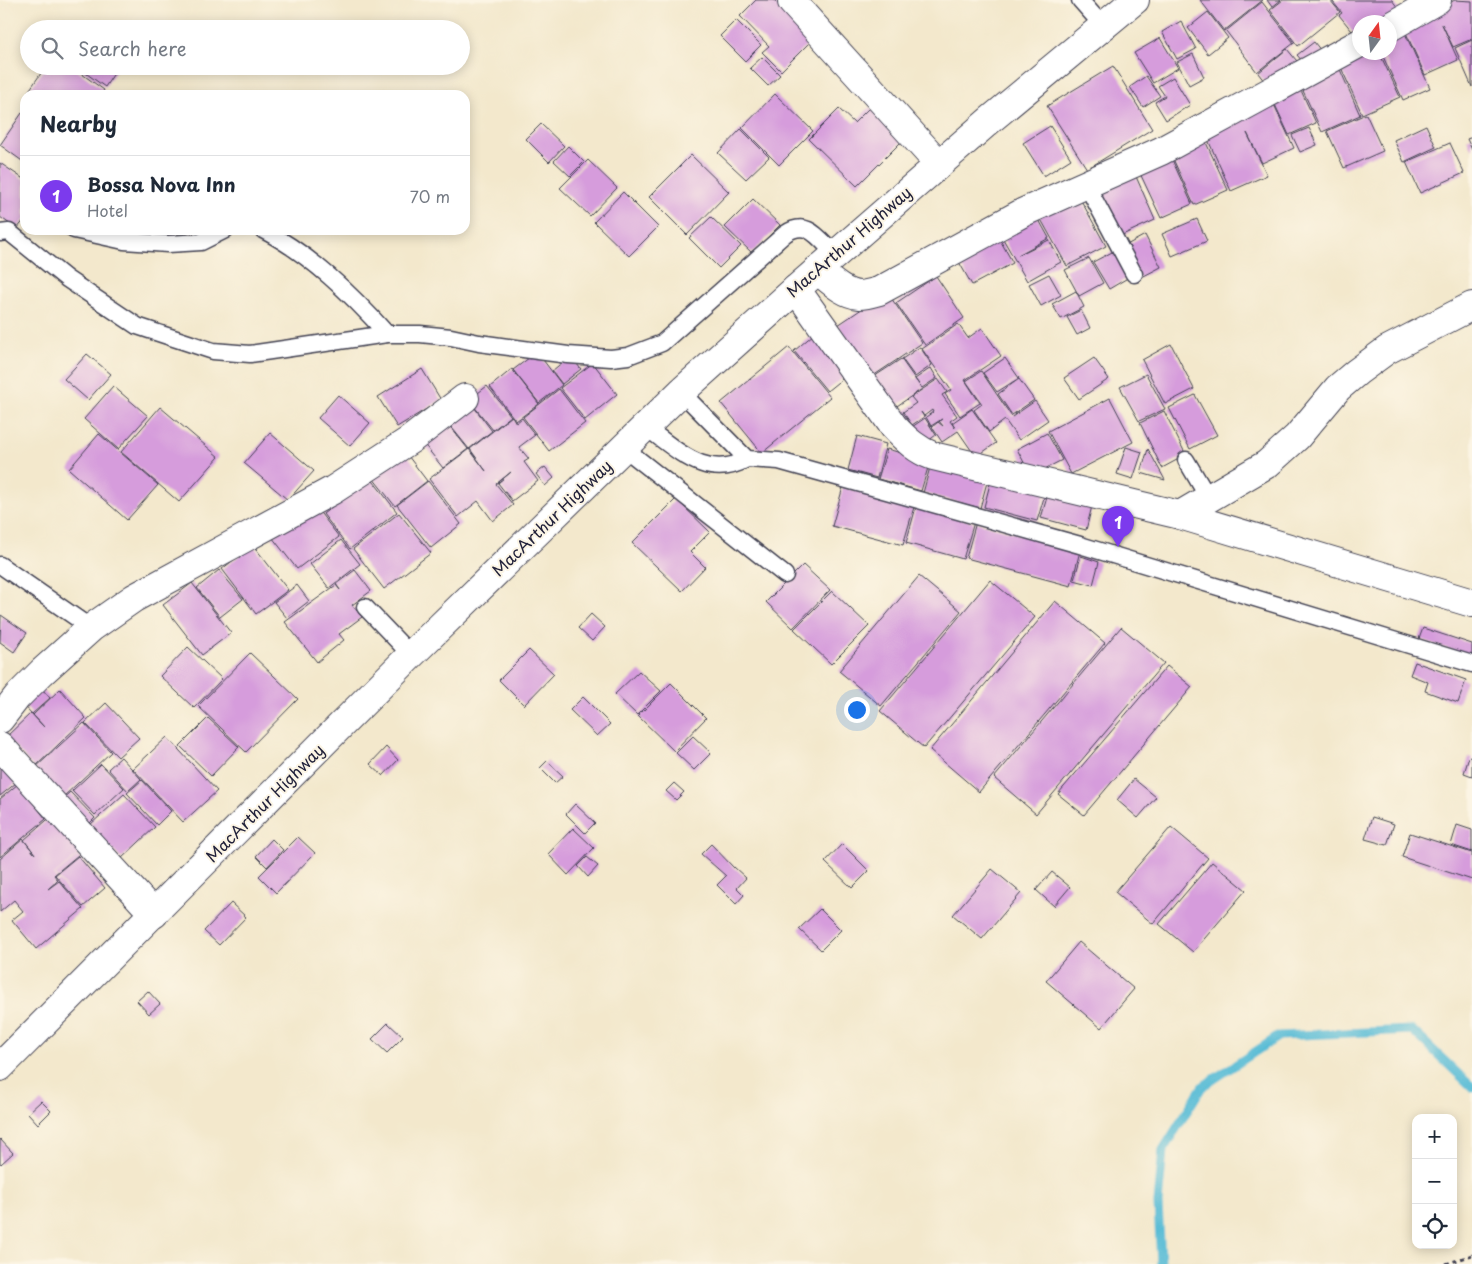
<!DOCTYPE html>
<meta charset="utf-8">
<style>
body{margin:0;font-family:"Playpen Sans",sans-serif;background:#f6f6f7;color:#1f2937}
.controls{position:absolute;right:15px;bottom:15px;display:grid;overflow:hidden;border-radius:10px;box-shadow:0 2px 12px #0003}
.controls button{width:45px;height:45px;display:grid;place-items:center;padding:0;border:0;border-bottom:1px solid #e0e1e3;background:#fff;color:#1f2937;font:25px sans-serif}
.compass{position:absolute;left:1352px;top:15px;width:45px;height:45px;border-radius:50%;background:#fff;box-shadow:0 2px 12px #0003;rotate:15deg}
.you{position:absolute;left:856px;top:709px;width:18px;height:18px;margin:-12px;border:4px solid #fff;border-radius:50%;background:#1a73e8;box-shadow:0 0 0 8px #1a73e833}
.badge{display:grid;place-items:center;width:32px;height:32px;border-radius:50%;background:#7c3aed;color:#fff;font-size:16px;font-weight:700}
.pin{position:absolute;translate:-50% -41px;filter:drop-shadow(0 1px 2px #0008)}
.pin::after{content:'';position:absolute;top:26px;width:18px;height:15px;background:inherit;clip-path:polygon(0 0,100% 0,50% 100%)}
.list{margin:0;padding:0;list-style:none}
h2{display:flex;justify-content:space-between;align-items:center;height:65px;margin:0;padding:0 20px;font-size:21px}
h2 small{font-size:16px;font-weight:400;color:#747a83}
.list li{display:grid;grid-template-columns:32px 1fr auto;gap:15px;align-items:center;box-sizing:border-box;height:80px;padding:0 20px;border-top:1px solid #e0e1e3}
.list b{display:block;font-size:19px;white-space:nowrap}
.list p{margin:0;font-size:16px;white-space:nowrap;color:#747a83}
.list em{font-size:16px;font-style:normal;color:#747a83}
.icon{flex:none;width:28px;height:28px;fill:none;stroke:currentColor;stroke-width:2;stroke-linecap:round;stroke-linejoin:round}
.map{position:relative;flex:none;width:1472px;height:1264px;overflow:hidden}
.search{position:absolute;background:#fff;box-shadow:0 2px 12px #0003;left:20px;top:20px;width:450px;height:55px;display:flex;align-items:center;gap:12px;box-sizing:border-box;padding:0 18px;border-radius:28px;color:#747a83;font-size:19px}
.panel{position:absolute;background:#fff;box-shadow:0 2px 12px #0003;left:20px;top:90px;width:450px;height:145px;border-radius:15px}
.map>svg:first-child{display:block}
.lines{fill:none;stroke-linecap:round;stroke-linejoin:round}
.stream{stroke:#58bcd6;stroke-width:9}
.building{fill:#d69cdc}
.service-casing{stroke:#414051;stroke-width:19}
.minor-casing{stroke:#414051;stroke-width:30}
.trunk-casing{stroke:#414051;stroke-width:30}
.path{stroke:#414051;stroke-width:3;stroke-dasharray:4 4;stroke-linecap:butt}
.service{stroke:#fff;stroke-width:16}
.minor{stroke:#fff;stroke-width:28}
.trunk{stroke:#fff;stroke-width:28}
.labels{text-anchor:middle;stroke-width:4;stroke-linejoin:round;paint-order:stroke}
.street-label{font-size:16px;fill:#22223b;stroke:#fcf5e5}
</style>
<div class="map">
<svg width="1472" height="1264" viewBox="0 0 1472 1264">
<rect width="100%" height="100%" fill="#fcf5e5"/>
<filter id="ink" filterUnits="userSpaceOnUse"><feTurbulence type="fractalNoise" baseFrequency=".02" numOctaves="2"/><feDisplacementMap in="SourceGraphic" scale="10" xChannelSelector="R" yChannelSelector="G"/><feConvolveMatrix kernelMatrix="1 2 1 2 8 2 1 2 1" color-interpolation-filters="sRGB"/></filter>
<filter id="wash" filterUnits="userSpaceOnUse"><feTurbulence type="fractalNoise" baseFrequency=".0096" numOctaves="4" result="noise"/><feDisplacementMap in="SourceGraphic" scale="20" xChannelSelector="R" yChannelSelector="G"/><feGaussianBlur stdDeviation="1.12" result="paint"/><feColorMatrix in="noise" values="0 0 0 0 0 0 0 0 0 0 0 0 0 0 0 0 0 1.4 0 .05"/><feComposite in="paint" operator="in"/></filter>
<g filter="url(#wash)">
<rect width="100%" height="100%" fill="#f3e8cc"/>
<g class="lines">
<polyline class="stream" points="1161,1264 1158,1203 1163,1150 1202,1087 1279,1036 1412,1030 1472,1087"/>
</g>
<g id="blocks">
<g class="building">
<polygon points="756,0 774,0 813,39 781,71 762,52 769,46 740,16"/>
<polygon points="1200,0 1263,0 1224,31"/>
<polygon points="1267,0 1281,0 1272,7"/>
<polygon points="1283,0 1330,0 1340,12 1298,46 1270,10"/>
<polygon points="1333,0 1392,0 1401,12 1381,22 1360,22 1360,41 1339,15 1342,13 1333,2"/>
<polygon points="1455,0 1472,1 1472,39 1453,47 1442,24 1458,60 1425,75 1402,24"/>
<polygon points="1262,2 1294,43 1257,72 1226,31"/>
<polygon points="1208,12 1228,38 1208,54 1188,28"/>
<polygon points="736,20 761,45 745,61 720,36"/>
<polygon points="1181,21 1196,49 1177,59 1162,32"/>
<polygon points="1404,31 1430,88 1403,100 1381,52 1390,52 1390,38"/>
<polygon points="1160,38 1178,68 1153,83 1134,53"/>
<polygon points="1472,40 1472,87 1455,48"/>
<polygon points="1314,42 1325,56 1309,69 1297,55"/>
<polygon points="1287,49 1301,66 1271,90 1258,73"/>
<polygon points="1362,52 1379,52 1400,97 1362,114 1339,63"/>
<polygon points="1193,54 1204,77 1189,85 1177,62"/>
<polygon points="762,57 780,75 768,86 750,68"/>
<polygon points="1338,65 1360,115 1322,132 1299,82"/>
<polygon points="46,66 71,66 104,90 101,95 32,95 28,92"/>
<polygon points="76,66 119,66 105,87"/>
<polygon points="1113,66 1152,129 1087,169 1047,106"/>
<polygon points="1146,76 1160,96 1143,107 1130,87"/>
<polygon points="1173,77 1190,105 1166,120 1155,102 1165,96 1158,86"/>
<polygon points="1298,84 1316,123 1289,135 1271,96"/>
<polygon points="775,94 813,131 779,165 742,128"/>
<polygon points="1272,100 1294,148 1262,163 1247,133 1267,175 1231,191 1204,131"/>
<polygon points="870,107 903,140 857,186 809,139 839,109 854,123"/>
<polygon points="22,113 25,115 25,163 0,145"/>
<polygon points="1366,114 1383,151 1344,168 1327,131"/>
<polygon points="541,124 564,146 549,162 526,139"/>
<polygon points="1426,125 1436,147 1404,162 1394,140"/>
<polygon points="1050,126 1071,159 1044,176 1023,143"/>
<polygon points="1309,128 1317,145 1300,152 1292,135"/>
<polygon points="741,129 769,157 746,179 718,153"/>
<polygon points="1202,134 1228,190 1194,205 1169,150"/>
<polygon points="1472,137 1472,150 1467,139"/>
<polygon points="1450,143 1464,173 1420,193 1406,162"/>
<polygon points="568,146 584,162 570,176 554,161"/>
<polygon points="1169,153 1192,204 1161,218 1137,167"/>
<polygon points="691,155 729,192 687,235 649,197"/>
<polygon points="588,160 617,188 590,216 560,188"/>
<polygon points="0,163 25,180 25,219 17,229 0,217"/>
<polygon points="1134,172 1155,220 1118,237 1096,189"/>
<polygon points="623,192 658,227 629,256 594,222"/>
<polygon points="1077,193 1106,246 1067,266 1038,214"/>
<polygon points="753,199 780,225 752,253 725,227"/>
<polygon points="1034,211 1049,238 1018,255 1049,240 1061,262 1027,281 998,230"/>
<polygon points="711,217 741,246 719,268 689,238"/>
<polygon points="1197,219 1207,241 1172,256 1162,234"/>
<polygon points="996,233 1013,263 972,285 955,255"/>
<polygon points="1145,235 1161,267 1140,278 1123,247"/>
<polygon points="1116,250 1131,276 1109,289 1093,262"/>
<polygon points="1089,258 1103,283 1079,296 1065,270"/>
<polygon points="1049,274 1061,295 1041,306 1029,284"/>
<polygon points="936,276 964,318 925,345 896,303"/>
<polygon points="1076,291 1084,307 1061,319 1052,304"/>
<polygon points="887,292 922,343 873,376 838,325"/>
<polygon points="1081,310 1090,328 1077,335 1067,317"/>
<polygon points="958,324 968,338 982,328 1001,356 965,380 980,403 960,416 945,394 951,390 922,349"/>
<polygon points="814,334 848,374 827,391 794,351"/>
<polygon points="1171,344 1194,389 1165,404 1142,360"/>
<polygon points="789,347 830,397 762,453 721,403"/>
<polygon points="920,347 932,365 915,377 902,359"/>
<polygon points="537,352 562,385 539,403 513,370"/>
<polygon points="87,354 111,374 88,400 64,379"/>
<polygon points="570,356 581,369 562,384 552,371"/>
<polygon points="1005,358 1019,378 997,392 983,373"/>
<polygon points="1094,358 1109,379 1079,399 1064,378"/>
<polygon points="901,359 922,389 891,410 869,380"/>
<polygon points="593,363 617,394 585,420 560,388"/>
<polygon points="931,368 937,378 922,388 915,379"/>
<polygon points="422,369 441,400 397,427 378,397"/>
<polygon points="512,369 539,404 516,421 490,387"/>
<polygon points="981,371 1012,417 1035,401 1048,420 1019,440 1005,420 989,432 974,410 982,404 966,381"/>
<polygon points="1146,374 1165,409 1139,421 1120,387"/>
<polygon points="938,379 947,392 942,395 957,416 950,421 955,428 952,423 972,409 996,443 976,457 958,431 942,442 932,427 938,422 943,426 939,421 942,419 931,426 926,417 933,412 932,410 924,416 921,412 924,417 912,425 903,412 916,403 911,397"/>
<polygon points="1019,379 1034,400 1012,415 998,394"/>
<polygon points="113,386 148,416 118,449 84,419"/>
<polygon points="487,386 511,416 493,430 469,400"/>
<polygon points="559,389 585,423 549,451 523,417"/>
<polygon points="338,395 370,423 350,446 318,418"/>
<polygon points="1195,395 1217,435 1190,449 1169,408"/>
<polygon points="1110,398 1133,442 1071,474 1048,431"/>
<polygon points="468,399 492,431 469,449 444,418"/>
<polygon points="160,407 219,457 179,502 121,452"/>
<polygon points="1164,411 1186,455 1162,468 1140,423"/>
<polygon points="512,416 516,423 522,418 535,435 519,447 529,459 524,462 538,481 512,501 498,483 511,472 496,484 513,505 493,521 478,501 458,517 429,479 469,449 486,471 470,449"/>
<polygon points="925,418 936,435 924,444 912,427"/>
<polygon points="444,419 468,449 443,468 419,438"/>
<polygon points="270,433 314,471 288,500 244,463"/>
<polygon points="1047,433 1062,460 1031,476 1017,449"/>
<polygon points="99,434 158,485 127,520 69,469"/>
<polygon points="857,436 886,444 877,478 848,470"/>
<polygon points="1126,447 1142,452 1133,479 1117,474"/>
<polygon points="402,448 427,481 395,506 369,473"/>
<polygon points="887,449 930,461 921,491 878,479"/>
<polygon points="1148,449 1165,480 1141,473"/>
<polygon points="932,460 989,475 980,508 923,493"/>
<polygon points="545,467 554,478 545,486 536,474"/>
<polygon points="992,476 1046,491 1037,521 984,507"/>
<polygon points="370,477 397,512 350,549 323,514"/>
<polygon points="428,481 461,524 431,548 397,505"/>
<polygon points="843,487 914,507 903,545 832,526"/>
<polygon points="1049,490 1093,502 1086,530 1041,518"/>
<polygon points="676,499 710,532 690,552 705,567 682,591 632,543"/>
<polygon points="314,505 339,537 297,569 272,537"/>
<polygon points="916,507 974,522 963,559 906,543"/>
<polygon points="399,513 431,553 384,589 353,549"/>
<polygon points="976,522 1080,551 1071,586 966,558"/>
<polygon points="341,540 360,564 329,588 310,564"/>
<polygon points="253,545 288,590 256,614 222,569"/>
<polygon points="1081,556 1099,562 1093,585 1074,580"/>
<polygon points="803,565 830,590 793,628 766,602"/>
<polygon points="219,570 243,599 220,617 197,588"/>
<polygon points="355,570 371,591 352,605 362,617 339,634 344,640 317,662 285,622 336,585 340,590 336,584"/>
<polygon points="919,576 961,611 881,706 839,671"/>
<polygon points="990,580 1035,617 924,748 880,711"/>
<polygon points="192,583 231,633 202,655 163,605"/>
<polygon points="297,585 309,601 287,618 274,602"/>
<polygon points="832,591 869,626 831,664 794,629"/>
<polygon points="1055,601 1105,643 979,792 930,750"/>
<polygon points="591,614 605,627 592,641 578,628"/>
<polygon points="1,615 27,633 14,652 0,642"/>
<polygon points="1121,627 1164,663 1036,814 994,778"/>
<polygon points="1423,628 1472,644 1472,657 1419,639"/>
<polygon points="188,647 222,679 194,708 160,676"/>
<polygon points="529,650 554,674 524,705 499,680"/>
<polygon points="250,653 298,699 246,752 198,706"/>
<polygon points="1415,662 1466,680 1458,703 1425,691 1428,682 1410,675"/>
<polygon points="1167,666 1192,687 1084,815 1058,794"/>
<polygon points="639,671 661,691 637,715 615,694"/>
<polygon points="36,682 50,698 32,714 18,699"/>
<polygon points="671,683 706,718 674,751 638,716"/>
<polygon points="60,689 86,718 34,768 6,737 31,713 44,727 33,715"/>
<polygon points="583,697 610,724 597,736 570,710"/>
<polygon points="106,703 139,738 118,757 85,723"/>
<polygon points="208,718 239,747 211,776 180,746"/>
<polygon points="84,723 111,752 62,798 35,768"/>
<polygon points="693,736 711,753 694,770 676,753"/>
<polygon points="167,737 217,791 183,822 133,769"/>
<polygon points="386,747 398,760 383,776 370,764"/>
<polygon points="121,757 141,779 128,791 108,769"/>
<polygon points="1469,757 1472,758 1472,776 1464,773"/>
<polygon points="547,761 563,776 555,783 540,768"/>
<polygon points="0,763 16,783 0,796"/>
<polygon points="101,764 124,788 95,815 72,791"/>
<polygon points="1134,779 1156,797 1138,818 1117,800"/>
<polygon points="142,780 171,811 157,825 127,793"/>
<polygon points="674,783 684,792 676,800 666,791"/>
<polygon points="18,784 46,819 0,857 0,799"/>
<polygon points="70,792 95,818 84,829 59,802"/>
<polygon points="124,794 155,827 121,859 90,825"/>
<polygon points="575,804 595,823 585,833 566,814"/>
<polygon points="54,814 84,850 54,875 58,880 48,889 59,881 83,909 36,949 12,920 23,911 14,900 0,912 0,859 23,839 35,854 24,840"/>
<polygon points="1372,817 1394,824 1387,845 1365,839"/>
<polygon points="1457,825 1472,830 1472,852 1451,845"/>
<polygon points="1171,827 1208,858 1153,924 1115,892"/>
<polygon points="573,828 594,848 568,875 548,854"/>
<polygon points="1410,833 1472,853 1472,880 1402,857"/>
<polygon points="298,837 315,853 276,893 259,876"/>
<polygon points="272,839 283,850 267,867 256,856"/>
<polygon points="711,844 734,868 734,867 746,878 737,888 744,895 736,904 717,885 726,876 701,854"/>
<polygon points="842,844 869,871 852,888 825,862"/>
<polygon points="78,856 105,888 83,907 55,875"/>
<polygon points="587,857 598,866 588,877 578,866"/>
<polygon points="1212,862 1246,890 1193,952 1159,924"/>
<polygon points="992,869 1021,893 982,939 953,915"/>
<polygon points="1052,872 1070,887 1054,906 1036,890"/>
<polygon points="231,903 246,917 219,945 204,931"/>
<polygon points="820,909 841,930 821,950 799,929"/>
<polygon points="1079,942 1134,989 1101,1028 1046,981"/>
<polygon points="148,991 160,1004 149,1014 137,1001"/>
<polygon points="388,1023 403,1037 387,1053 372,1039"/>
<polygon points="41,1101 51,1111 38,1124 28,1113"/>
<polygon points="0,1139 13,1153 1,1164 0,1163"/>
</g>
</g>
</g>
<g filter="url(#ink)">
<use href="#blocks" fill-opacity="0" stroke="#414051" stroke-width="1"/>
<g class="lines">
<defs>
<g id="service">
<polyline points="1080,0 1103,26"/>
<polyline points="1086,184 1134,274"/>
<polyline points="74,230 124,241 168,244 201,242 225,230"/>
<path d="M263,230c48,25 88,64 124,104"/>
<path d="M0,233l9,-1 58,47 70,47 76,25 37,3 137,-20h33l31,3 28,6 89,12 43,3 17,-2 34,-13 123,-109c23,-16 34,5 50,20"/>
<polyline points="681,392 747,459 779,461 1080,545 1472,664"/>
<path d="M645,427c32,22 61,55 102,32"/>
<polyline points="624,448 785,575"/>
<polyline points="1186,460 1209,499"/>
<polyline points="0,565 91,628"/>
<polyline points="365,607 411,655"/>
</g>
<g id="minor">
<polyline points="792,2 939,164"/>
<polyline points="1390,27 1437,0"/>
<path d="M817,270c12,9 26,24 42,25 6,0 13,-2 20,-4l145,-79 137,-61 199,-108"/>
<path d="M796,289l98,138c12,13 23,23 39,29l247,59 292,88"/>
<polyline points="1180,515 1267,464 1297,437 1338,388 1357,372 1387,350 1472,306"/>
<polyline points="0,719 17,697 42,672 91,628 134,598 333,490 410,440 465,398"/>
<polyline points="0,746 154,914"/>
</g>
<polyline id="trunk" points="0,1067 411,655 681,392 796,289 990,120 1135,0"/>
</defs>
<use href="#service" class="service-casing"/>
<use href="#minor" class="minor-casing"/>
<use href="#trunk" class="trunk-casing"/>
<polyline class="path" points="1446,1264 1472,1255"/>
<use href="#service" class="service"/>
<use href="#minor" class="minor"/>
<use href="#trunk" class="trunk"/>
</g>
</g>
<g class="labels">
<g class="street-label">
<text transform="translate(849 242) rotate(-41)" y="6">MacArthur Highway</text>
<text transform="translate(552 518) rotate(-44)" y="6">MacArthur Highway</text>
<text transform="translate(265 803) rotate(-45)" y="6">MacArthur Highway</text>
</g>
</g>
</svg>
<div class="controls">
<button>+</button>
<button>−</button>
<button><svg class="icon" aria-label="locate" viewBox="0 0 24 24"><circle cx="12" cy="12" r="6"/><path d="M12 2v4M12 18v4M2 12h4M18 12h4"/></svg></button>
</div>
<svg class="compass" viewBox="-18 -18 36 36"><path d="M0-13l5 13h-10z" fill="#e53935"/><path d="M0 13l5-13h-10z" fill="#747a83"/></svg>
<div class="you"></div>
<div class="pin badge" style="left:1118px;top:547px">1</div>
<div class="search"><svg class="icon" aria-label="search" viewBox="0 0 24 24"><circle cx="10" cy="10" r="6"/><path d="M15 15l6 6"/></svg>Search here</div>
<section class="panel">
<h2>Nearby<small></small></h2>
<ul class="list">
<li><span class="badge">1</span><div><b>Bossa Nova Inn</b><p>Hotel</p></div><em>70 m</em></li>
</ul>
</section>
</div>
